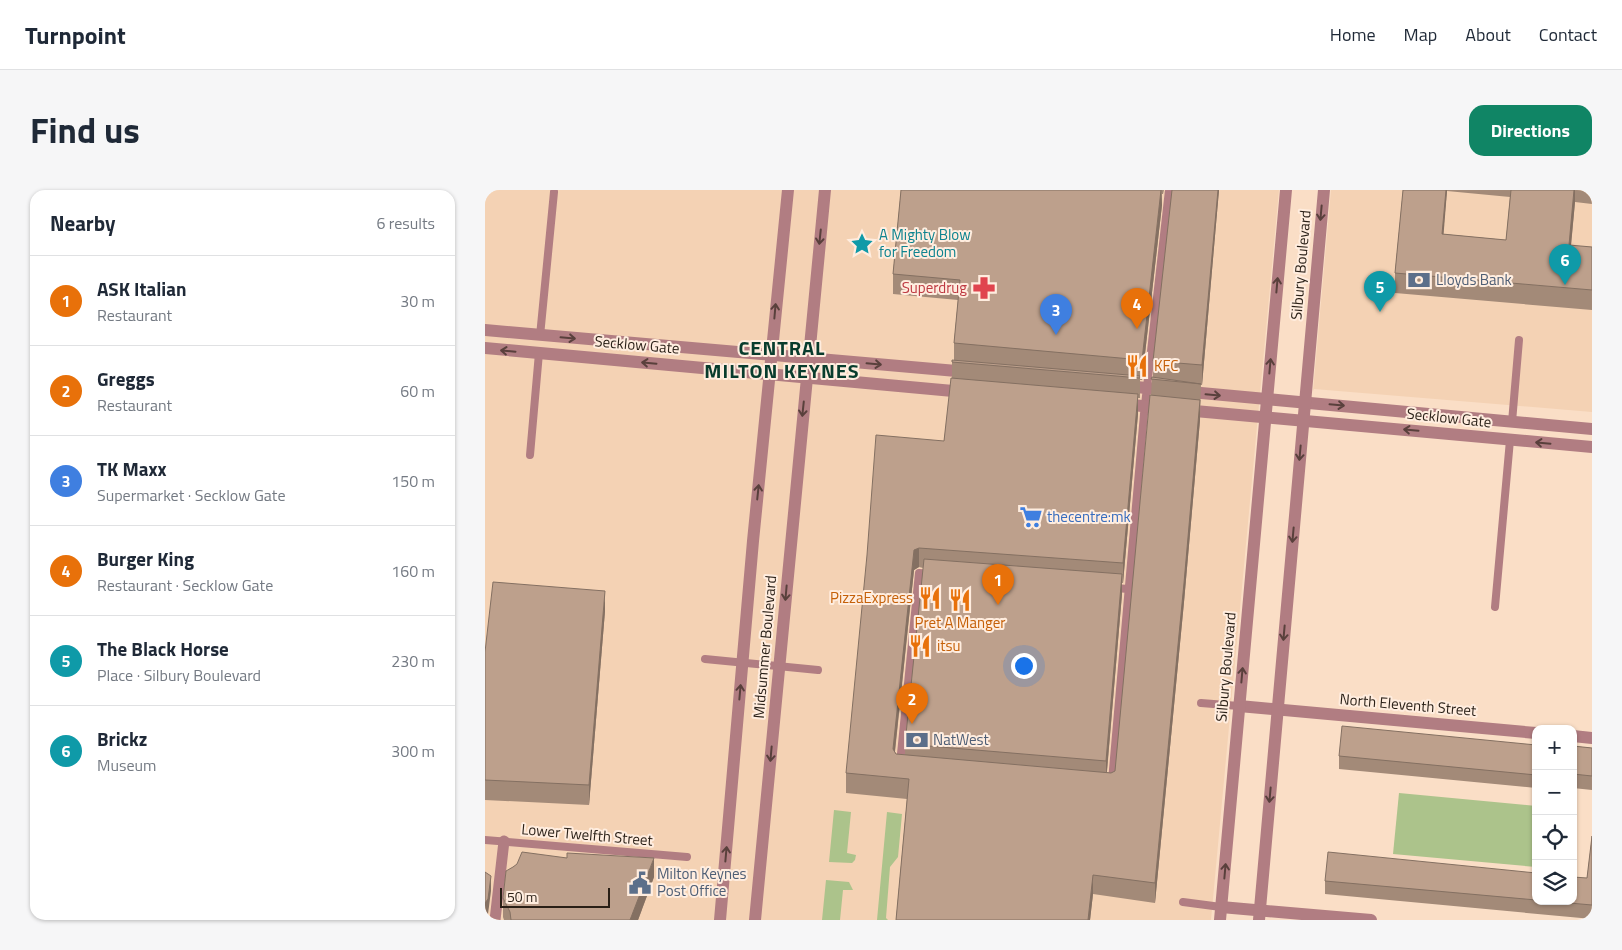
<!DOCTYPE html>
<meta charset="utf-8">
<style>
body{margin:0;font-family:"Titillium Web",sans-serif;background:#f6f6f7;color:#1f2937}
.controls{position:absolute;right:15px;bottom:15px;display:grid;overflow:hidden;border-radius:10px;box-shadow:0 1px 4px #0004}
.controls button{width:45px;height:45px;display:grid;place-items:center;padding:0;border:0;border-bottom:1px solid #e0e1e3;background:#fff;color:#1f2937;font:25px sans-serif}
.scale{position:absolute;left:15px;bottom:12px;width:110px;box-sizing:border-box;padding-left:5px;border:2px solid #291f16;border-top:0;font-size:14px;line-height:18px;white-space:nowrap;color:#291f16;-webkit-text-stroke:4px #ffeddf;paint-order:stroke}
.you{position:absolute;left:538px;top:475px;width:18px;height:18px;margin:-12px;border:4px solid #fff;border-radius:50%;background:#1a73e8;box-shadow:0 0 0 8px #1a73e833}
.badge{display:grid;place-items:center;width:32px;height:32px;border-radius:50%;background:#108565;color:#fff;font-size:16px;font-weight:700}
.pin{position:absolute;translate:-50% -41px;filter:drop-shadow(0 1px 2px #0008)}
.pin::after{content:'';position:absolute;top:26px;width:18px;height:15px;background:inherit;clip-path:polygon(0 0,100% 0,50% 100%)}
.list{margin:0;padding:0;list-style:none}
h2{display:flex;justify-content:space-between;align-items:center;height:65px;margin:0;padding:0 20px;font-size:21px}
h2 small{font-size:16px;font-weight:400;color:#747a83}
.list li{display:grid;grid-template-columns:32px 1fr auto;gap:15px;align-items:center;box-sizing:border-box;height:90px;padding:0 20px;border-top:1px solid #e0e1e3}
.list b{display:block;font-size:19px;white-space:nowrap}
.list p{margin:0;font-size:16px;white-space:nowrap;color:#747a83}
.list em{font-size:16px;font-style:normal;color:#747a83}
.icon{flex:none;width:28px;height:28px;fill:none;stroke:currentColor;stroke-width:2;stroke-linecap:round;stroke-linejoin:round}
.map{position:relative;flex:none;width:1107px;height:730px;overflow:hidden;border-radius:15px}
header{display:flex;align-items:center;gap:30px;box-sizing:border-box;height:70px;padding:0 25px;background:#fff;border-bottom:1px solid #e0e1e3}
header strong{font-size:24px}
nav{display:flex;gap:28px;margin-inline-start:auto;font-size:18px}
.intro{display:flex;align-items:center;justify-content:space-between;box-sizing:border-box;height:120px;padding:0 30px}
h1{margin:0;font-size:35px}
.button{padding:12px 22px;border-radius:15px;background:#108565;color:#fff;font-size:18px;font-weight:700}
main{display:flex;gap:30px;padding:0 30px}
aside{flex:1;background:#fff;border-radius:15px;box-shadow:0 1px 4px #0004}
.map>svg:first-child{display:block}
.built{fill:#f4d2b4}
.green{fill:#acc38b}
.lines{fill:none;stroke-linecap:round;stroke-linejoin:round}
.service{stroke:#b17d82;stroke-width:8}
.pedestrian{stroke:#b17d82;stroke-width:11}
.minor{stroke:#b17d82;stroke-width:12}
.wall{fill:#a38a78;fill-rule:evenodd}
.shaded-wall{fill:#847062}
.building{fill:#bda08c;stroke:#847062}
.oneway{stroke:#59403c}
.labels{text-anchor:middle;stroke-width:4;stroke-linejoin:round;paint-order:stroke}
.culture-label{font-size:15px;fill:#0d838f;stroke:#ffeddf;text-anchor:start}
.street-label{font-size:15px;fill:#291f16;stroke:#ffeddf}
.service-label{font-size:15px;fill:#4e5e75;stroke:#ffeddf;text-anchor:start}
.health-label{font-size:15px;fill:#be3a42;stroke:#ffeddf;text-anchor:end}
.food-label{font-size:15px;fill:#c56008;stroke:#ffeddf;text-anchor:start}
.shop-label{font-size:15px;fill:#366cbe;stroke:#ffeddf;text-anchor:start}
.district-label{font-size:20px;font-weight:bold;letter-spacing:1px;fill:#083c2d;stroke:#ffeddf}
</style>
<header>
<strong>Turnpoint</strong>
<nav><a>Home</a><a>Map</a><a>About</a><a>Contact</a></nav>
</header>
<div class="intro"><h1>Find us</h1><a class="button">Directions</a></div>
<main>
<aside>
<h2>Nearby<small>6 results</small></h2>
<ul class="list">
<li><span class="badge" style="background:#e8710a">1</span><div><b>ASK Italian</b><p>Restaurant</p></div><em>30 m</em></li>
<li><span class="badge" style="background:#e8710a">2</span><div><b>Greggs</b><p>Restaurant</p></div><em>60 m</em></li>
<li><span class="badge" style="background:#3f7fe0">3</span><div><b>TK Maxx</b><p>Supermarket · Secklow Gate</p></div><em>150 m</em></li>
<li><span class="badge" style="background:#e8710a">4</span><div><b>Burger King</b><p>Restaurant · Secklow Gate</p></div><em>160 m</em></li>
<li><span class="badge" style="background:#0f9aa8">5</span><div><b>The Black Horse</b><p>Place · Silbury Boulevard</p></div><em>230 m</em></li>
<li><span class="badge" style="background:#0f9aa8">6</span><div><b>Brickz</b><p>Museum</p></div><em>300 m</em></li>
</ul>
</aside>
<div class="map">
<svg width="1107" height="730" viewBox="0 0 1107 730">
<rect width="100%" height="100%" fill="#fadec6"/>
<g class="built">
<polygon points="0,0 794,0 726,730 0,730"/>
<polygon points="846,0 1107,0 1107,222 829,199 828,201"/>
</g>
<g class="green">
<polygon points="914,603 1051,616 1051,677 908,664"/>
<polygon points="349,620 366,622 362,663 371,665 370,670 367,673 344,672"/>
<polygon points="402,622 417,624 413,667 405,677 401,728 403,730 392,730"/>
<polygon points="341,690 364,692 368,700 358,700 355,730 337,730"/>
</g>
<g class="lines">
<g class="service">
<polyline points="55,146 69,2"/>
<polyline points="1027,232 1034,150"/>
<polyline points="45,265 54,163"/>
<polyline points="629,398 644,399"/>
<polyline points="1010,417 1025,250"/>
<polyline points="220,469 333,480"/>
<polyline points="716,513 754,516"/>
<polyline points="415,574 434,383 448,384"/>
<polyline points="627,591 659,224 684,0"/>
<polyline points="0,650 202,667"/>
<polyline points="698,712 736,717"/>
</g>
<polyline class="pedestrian" points="10,730 19,651"/>
<g class="minor">
<polyline points="0,140 483,182"/>
<polyline points="0,158 479,202"/>
<polyline points="640,196 1107,239"/>
<polyline points="636,214 679,218"/>
<polyline points="699,220 1107,257"/>
<polyline points="754,516 1051,543"/>
<polyline points="1088,546 1107,548"/>
<polyline points="736,717 886,730"/>
<polyline points="235,730 268,351 303,0"/>
<polyline points="270,730 340,0"/>
<polyline points="735,730 801,0"/>
<polyline points="774,730 839,0"/>
</g>
</g>
<g class="wall">
<path d="M416,0h263l-1,4h-1v11l-20,175h-2v18h-2v16l-15,169h-1v11l-15,178 4,1 4,-2 36,-375 1,-19h1v-16l19,-171h47l-17,195h-1l-1,35 -16,182 -29,301 -62,-9 -3,26h-194l11,-121 -61,-6v-20l98,-332 8,-63v-16l2,-2v-17l4,-43 -65,-6v-20zM434,377l4,1 -18,176v11l-9,-1 -1,-2 19,-182z"/>
<path d="M918,0h189v14l-17,-2 -4,44 21,1v63l-197,-17v-20zM962,1l63,6 -4,43 -63,-6z"/>
<polygon points="120,421 104,615 0,610 0,462"/>
<polygon points="1051,555 1051,598 854,579 854,566"/>
<polygon points="1088,556 1107,558 1107,600 1088,598"/>
<polygon points="1107,646 1107,729 840,704 840,691 1051,683 1051,711 1088,711 1102,688"/>
<polygon points="169,687 153,730 19,730 18,727 18,708"/>
</g>
<g class="shaded-wall">
<polygon points="676,0 677,15 657,190 657,170"/>
<polygon points="733,0 734,0 717,195 717,175"/>
<polygon points="961,0 962,0 962,1 957,64 957,44"/>
<polygon points="1089,0 1090,0 1090,12 1084,75 1084,55"/>
<polygon points="653,204 653,224 638,393 638,373"/>
<polygon points="715,210 715,230 699,412 670,713 670,693"/>
<polygon points="434,358 434,377 429,380 408,578 408,559 429,360"/>
<polygon points="637,384 637,404 621,591 621,571"/>
<polygon points="120,401 120,421 104,615 104,595"/>
<polygon points="169,668 169,687 153,730 145,730"/>
<polygon points="608,685 608,704 605,730 603,730"/>
<polygon points="6,686 6,701 3,724 0,728 0,713"/>
</g>
<g class="building">
<polygon points="416,0 676,0 657,170 469,153 475,90 408,84"/>
<polygon points="687,0 733,0 717,175 668,171"/>
<polygon points="918,0 961,0 957,44 1021,50 1026,0 1089,0 1084,55 1107,57 1107,100 910,83"/>
<polygon points="467,170 655,186 655,188 467,172"/>
<polygon points="667,187 716,194 666,189"/>
<polygon points="466,188 653,204 638,373 434,358 429,360 408,559 411,564 626,583 630,581 665,205 715,210 699,393 670,693 608,685 603,730 411,730 424,589 361,583 382,365 391,245 459,251"/>
<polygon points="439,369 637,384 621,571 420,554"/>
<polygon points="8,392 120,401 104,595 0,590 0,462"/>
<polygon points="857,536 1051,555 1051,585 854,566"/>
<polygon points="1088,556 1107,558 1107,586 1088,584"/>
<polygon points="1107,646 1107,715 1062,711 1088,711 1088,687 1102,688"/>
<polygon points="37,662 82,668 82,663 169,668 145,730 26,730 25,722 18,708 21,681 28,677 32,674"/>
<polygon points="843,662 1051,683 1051,710 840,691"/>
<polygon points="0,682 6,686 3,709 0,713"/>
</g>
<defs><path id="oneway-shaft" d="M-6 0H5M1.5-3L5.5 0L1.5 3" fill="none" stroke-width="1.6" stroke-linecap="round" stroke-linejoin="round" transform="scale(1.25)"/></defs>
<g class="oneway">
<use href="#oneway-shaft" transform="translate(836 23) rotate(95)"/>
<use href="#oneway-shaft" transform="translate(335 47) rotate(96)"/>
<use href="#oneway-shaft" transform="translate(792 95) rotate(-85)"/>
<use href="#oneway-shaft" transform="translate(290 121) rotate(-85)"/>
<use href="#oneway-shaft" transform="translate(83 148) rotate(5)"/>
<use href="#oneway-shaft" transform="translate(23 161) rotate(-175)"/>
<use href="#oneway-shaft" transform="translate(164 173) rotate(-175)"/>
<use href="#oneway-shaft" transform="translate(389 174) rotate(5)"/>
<use href="#oneway-shaft" transform="translate(785 176) rotate(-85)"/>
<use href="#oneway-shaft" transform="translate(728 205) rotate(5)"/>
<use href="#oneway-shaft" transform="translate(852 215) rotate(5)"/>
<use href="#oneway-shaft" transform="translate(318 219) rotate(96)"/>
<use href="#oneway-shaft" transform="translate(926 240) rotate(-175)"/>
<use href="#oneway-shaft" transform="translate(1058 253) rotate(-175)"/>
<use href="#oneway-shaft" transform="translate(815 263) rotate(95)"/>
<use href="#oneway-shaft" transform="translate(273 302) rotate(-84)"/>
<use href="#oneway-shaft" transform="translate(808 345) rotate(95)"/>
<use href="#oneway-shaft" transform="translate(301 403) rotate(95)"/>
<use href="#oneway-shaft" transform="translate(799 443) rotate(95)"/>
<use href="#oneway-shaft" transform="translate(757 485) rotate(-85)"/>
<use href="#oneway-shaft" transform="translate(255 502) rotate(-85)"/>
<use href="#oneway-shaft" transform="translate(286 564) rotate(95)"/>
<use href="#oneway-shaft" transform="translate(785 605) rotate(95)"/>
<use href="#oneway-shaft" transform="translate(241 664) rotate(-85)"/>
<use href="#oneway-shaft" transform="translate(740 681) rotate(-85)"/>
</g>
<defs>
<symbol id="sight-bare" viewBox="-9 -9 18 18"><path d="M0-6L1.8-2.2L6-1.7L2.9 1.2L3.7 5.4L0 3.3L-3.7 5.4L-2.9 1.2L-6-1.7L-1.8-2.2Z" fill="#0f9aa8" stroke="#ffeddf" stroke-width="2.5" paint-order="stroke"/></symbol>
<symbol id="bank-bare" viewBox="-9 -9 18 18"><path d="M-6-4H6V4H-6ZM0-2.3a2.3 2.3 0 1 0 0 4.6a2.3 2.3 0 1 0 0-4.6Z" fill="#5c6f8a" stroke="#ffeddf" stroke-width="2.5" paint-order="stroke"/></symbol>
<symbol id="pharmacy-bare" viewBox="-9 -9 18 18"><path d="M-2-6h4v4h4v4h-4v4h-4v-4h-4v-4h4Z" fill="#e0444e" stroke="#ffeddf" stroke-width="2.5" paint-order="stroke"/></symbol>
<symbol id="restaurant-bare" viewBox="-9 -9 18 18"><path d="M-5-6h1v4h1v-4h1v4h1v-4h1v5L-1.5 .5V6h-2V.5L-5-1ZM5-6V6H3V1.5H1.5Q1.5-4 5-6Z" fill="#e8710a" stroke="#ffeddf" stroke-width="2.5" paint-order="stroke"/></symbol>
<symbol id="supermarket-bare" viewBox="-9 -9 18 18"><path d="M-6-5.5h2.5l.6 2H6L4.5 2H-2.5L-4.4-4H-6ZM-1.5 3.2a1.3 1.3 0 1 0 .1 0ZM3 3.2a1.3 1.3 0 1 0 .1 0Z" fill="#3f7fe0" stroke="#ffeddf" stroke-width="2.5" paint-order="stroke"/></symbol>
<symbol id="civic-bare" viewBox="-9 -9 18 18"><path d="M-.6-6.5H3V-4.5H.6V-3L4-1V1h2V6H-6V1h2V-1L-.6-3ZM-1.2 2.5V6h2.4V2.5Z" fill="#5c6f8a" stroke="#ffeddf" stroke-width="2.5" paint-order="stroke"/></symbol>
</defs>
<g fill-rule="evenodd">
<use href="#sight-bare" x="361" y="38" width="32" height="32"/>
<use href="#bank-bare" x="918" y="74" width="32" height="32"/>
<use href="#pharmacy-bare" x="483" y="82" width="32" height="32"/>
<use href="#restaurant-bare" x="636" y="160" width="32" height="32"/>
<use href="#supermarket-bare" x="530" y="311" width="32" height="32"/>
<use href="#restaurant-bare" x="429" y="392" width="32" height="32"/>
<use href="#restaurant-bare" x="459" y="394" width="32" height="32"/>
<use href="#restaurant-bare" x="419" y="440" width="32" height="32"/>
<use href="#bank-bare" x="416" y="534" width="32" height="32"/>
<use href="#civic-bare" x="139" y="677" width="32" height="32"/>
</g>
<g class="labels">
<g class="culture-label">
<text x="394" y="50">A Mighty Blow<tspan x="394" dy="17">for Freedom</tspan></text>
</g>
<g class="street-label">
<text transform="translate(816 75) rotate(-85)" y="5">Silbury Boulevard</text>
<text transform="translate(152 155) rotate(5)" y="5">Secklow Gate</text>
<text transform="translate(964 228) rotate(6)" y="5">Secklow Gate</text>
<text transform="translate(280 457) rotate(-85)" y="5">Midsummer Boulevard</text>
<text transform="translate(741 477) rotate(-85)" y="5">Silbury Boulevard</text>
<text transform="translate(923 515) rotate(5)" y="5">North Eleventh Street</text>
<text transform="translate(102 645) rotate(5)" y="5">Lower Twelfth Street</text>
</g>
<g class="service-label">
<text x="951" y="95">Lloyds Bank</text>
<text x="448" y="555">NatWest</text>
<text x="172" y="689">Milton Keynes<tspan x="172" dy="17">Post Office</tspan></text>
</g>
<g class="health-label">
<text x="482" y="103">Superdrug</text>
</g>
<g class="food-label">
<text x="669" y="181">KFC</text>
<text x="428" y="413" text-anchor="end">PizzaExpress</text>
<text x="475" y="438" text-anchor="middle">Pret A Manger</text>
<text x="452" y="461">itsu</text>
</g>
<g class="shop-label">
<text x="562" y="332">thecentre:mk</text>
</g>
<g class="district-label">
<text x="297" y="165">CENTRAL<tspan x="297" dy="23">MILTON KEYNES</tspan></text>
</g>
</g>
</svg>
<div class="controls">
<button>+</button>
<button>−</button>
<button><svg class="icon" aria-label="locate" viewBox="0 0 24 24"><circle cx="12" cy="12" r="6"/><path d="M12 2v4M12 18v4M2 12h4M18 12h4"/></svg></button>
<button><svg class="icon" aria-label="layers" viewBox="0 0 24 24"><path d="M12 4l9 5-9 5-9-5zM3 14l9 5 9-5"/></svg></button>
</div>
<div class="scale">50 m</div>
<div class="you"></div>
<div class="pin badge" style="left:513px;top:415px;background:#e8710a">1</div>
<div class="pin badge" style="left:427px;top:534px;background:#e8710a">2</div>
<div class="pin badge" style="left:571px;top:145px;background:#3f7fe0">3</div>
<div class="pin badge" style="left:652px;top:139px;background:#e8710a">4</div>
<div class="pin badge" style="left:895px;top:122px;background:#0f9aa8">5</div>
<div class="pin badge" style="left:1080px;top:95px;background:#0f9aa8">6</div>
</div>
</main>
